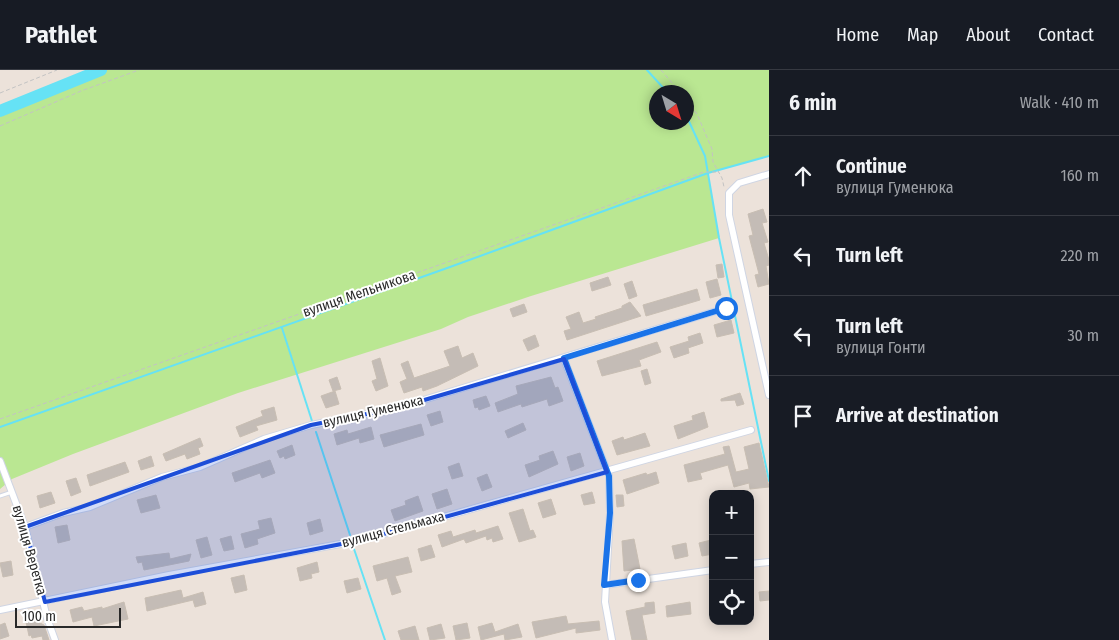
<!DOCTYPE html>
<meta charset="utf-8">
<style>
body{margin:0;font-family:"Fira Sans Condensed",sans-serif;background:#20242c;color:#f1f3f6}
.controls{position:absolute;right:15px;bottom:15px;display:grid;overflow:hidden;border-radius:10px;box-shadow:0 2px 12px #0003}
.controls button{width:45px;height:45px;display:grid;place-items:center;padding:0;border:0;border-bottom:1px solid #363941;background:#171b24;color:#f1f3f6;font:25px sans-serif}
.compass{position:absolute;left:649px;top:15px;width:45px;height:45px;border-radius:50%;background:#171b24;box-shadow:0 2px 12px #0003;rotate:142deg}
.scale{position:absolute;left:15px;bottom:12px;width:106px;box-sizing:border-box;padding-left:5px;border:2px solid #292929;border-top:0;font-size:14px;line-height:18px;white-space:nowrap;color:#292929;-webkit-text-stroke:4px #fff;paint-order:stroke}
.stop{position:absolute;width:15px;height:15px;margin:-11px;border:4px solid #1a73e8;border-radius:50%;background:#fff}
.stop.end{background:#1a73e8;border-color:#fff;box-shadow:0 1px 5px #0008}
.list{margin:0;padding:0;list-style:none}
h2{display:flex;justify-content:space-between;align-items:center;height:65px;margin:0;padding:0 20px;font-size:21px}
h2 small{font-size:16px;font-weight:400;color:#9ea1a6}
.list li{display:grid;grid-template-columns:32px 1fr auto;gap:15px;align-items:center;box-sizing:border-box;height:80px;padding:0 20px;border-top:1px solid #363941}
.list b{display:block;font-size:19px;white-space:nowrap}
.list p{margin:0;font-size:16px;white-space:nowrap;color:#9ea1a6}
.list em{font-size:16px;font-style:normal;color:#9ea1a6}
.icon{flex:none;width:28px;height:28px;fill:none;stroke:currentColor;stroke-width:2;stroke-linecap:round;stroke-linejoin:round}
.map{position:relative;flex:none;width:769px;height:570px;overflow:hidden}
header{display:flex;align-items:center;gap:30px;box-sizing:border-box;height:70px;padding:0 25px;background:#171b24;border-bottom:1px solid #363941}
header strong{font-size:24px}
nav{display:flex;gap:28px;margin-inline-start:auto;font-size:18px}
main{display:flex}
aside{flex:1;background:#171b24}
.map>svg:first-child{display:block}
.green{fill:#bae792;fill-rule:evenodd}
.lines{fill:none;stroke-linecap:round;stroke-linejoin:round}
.stream{stroke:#66e2f5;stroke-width:2}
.river{stroke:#66e2f5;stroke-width:12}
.building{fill:#c4bcb6;stroke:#c8beb3}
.lane-casing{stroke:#cfd5e3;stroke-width:5}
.street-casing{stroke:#cfd5e3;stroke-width:8}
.path{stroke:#c3c3c3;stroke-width:1;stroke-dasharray:4 2.5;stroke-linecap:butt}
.lane{stroke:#fff;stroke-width:3}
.street{stroke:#fff;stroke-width:6}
.route{stroke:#1a73e8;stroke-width:6}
.marked{fill:#1d4ed8;fill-opacity:0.2;stroke:#1d4ed8;stroke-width:4;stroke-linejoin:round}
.labels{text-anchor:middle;stroke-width:4;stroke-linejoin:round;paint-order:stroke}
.street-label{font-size:14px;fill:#292929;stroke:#fff}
</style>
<header>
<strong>Pathlet</strong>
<nav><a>Home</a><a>Map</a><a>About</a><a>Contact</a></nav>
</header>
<main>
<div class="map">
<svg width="769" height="570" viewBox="0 0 769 570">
<rect width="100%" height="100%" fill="#ece2da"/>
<path class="green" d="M101,0h668v86l-61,17 11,65 -188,58 -63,21 -27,12 -203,64 -165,61 -61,25 -12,10v-378zM656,22h30v30h-30z"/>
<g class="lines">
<g class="stream">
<polyline points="647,0 667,22"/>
<polyline points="686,45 705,86 719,168 769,411"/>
<polyline points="282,258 312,351"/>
<polyline points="0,357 450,197 708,103 769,86"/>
<polyline points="316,362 350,465"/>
<polyline points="354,479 385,570"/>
</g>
<polyline class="river" points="0,41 101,0"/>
</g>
<g class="building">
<polygon points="763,139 767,152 762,153 768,172 764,173 769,190 769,195 766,196 769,214 758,217 755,205 759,204 749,166 753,165 748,144"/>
<polygon points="722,194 724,207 718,208 716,195"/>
<polygon points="608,207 611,215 592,221 590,213"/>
<polygon points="717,209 721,225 710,228 706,212"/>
<polygon points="632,211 637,226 629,229 624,214"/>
<polygon points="697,219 700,230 646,246 643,235"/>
<polygon points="630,232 641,246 567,270 564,261 571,259 566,247 579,242 583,253 596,249 595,247 622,238 622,236"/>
<polygon points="524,234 527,242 513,247 510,239"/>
<polygon points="731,250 734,263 717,267 714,255"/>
<polygon points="700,263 703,273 688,278 689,283 674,288 670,277 689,271 688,267"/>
<polygon points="535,265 539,276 528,281 523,270"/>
<polygon points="657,272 661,282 639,290 641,296 602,306 597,291"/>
<polygon points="458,276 462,288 473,283 478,296 437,316 423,321 422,317 404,323 400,312 407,309 401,294 408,291 414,308 450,296 444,281"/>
<polygon points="380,288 388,316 376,321 372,311 377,309 372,291"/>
<polygon points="647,299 651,313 645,315 641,301"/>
<polygon points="337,307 341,319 333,321 329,310"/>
<polygon points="551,307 555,318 558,317 563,331 549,336 547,329 522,337 521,334 498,342 495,333 518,324 516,316"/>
<polygon points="335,321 339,334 326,338 321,326"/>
<polygon points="740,323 744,334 737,336 735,330 721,331 721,329"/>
<polygon points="486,326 490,336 479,340 478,337 475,338 473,330"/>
<polygon points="274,337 277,350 256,356 258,360 240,367 236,357 263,346 261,341"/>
<polygon points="440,341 443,352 431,356 427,345"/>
<polygon points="704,342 708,357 678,369 674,356 693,350 692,346"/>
<polygon points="523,353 526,360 508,368 505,361"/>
<polygon points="421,354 424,365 384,377 380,365"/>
<polygon points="371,357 374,369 360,373 359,368 337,375 334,364 347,360 348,364"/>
<polygon points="645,363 650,376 617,385 612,371 623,367 624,370"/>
<polygon points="200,368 203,376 198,378 200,384 187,389 185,384 166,391 163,384"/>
<polygon points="759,373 769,417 750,419 749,413 734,417 728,395 700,403 702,409 688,412 684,395 725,384 723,377 729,376 736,402 749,399 744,377"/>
<polygon points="292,375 295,385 285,389 284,386 280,388 277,381"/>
<polygon points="553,381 558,394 529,407 525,395 540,390 539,386"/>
<polygon points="580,383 584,396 571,401 567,387"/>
<polygon points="151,386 154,396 141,400 138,391"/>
<polygon points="270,390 275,403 262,408 260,403 235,412 232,403"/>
<polygon points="125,392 129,402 90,416 87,405"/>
<polygon points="459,393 463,406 452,409 448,397"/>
<polygon points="656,402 659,413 627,424 623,410 646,403 647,405"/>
<polygon points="487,404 492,417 482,421 477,408"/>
<polygon points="76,408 81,422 71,426 66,411"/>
<polygon points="447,419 452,434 437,439 432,424"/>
<polygon points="51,422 55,433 40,438 37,426"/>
<polygon points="592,422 595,433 584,435 581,425"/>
<polygon points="156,425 160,438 141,443 137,430"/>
<polygon points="616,425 623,425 624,436 617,437"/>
<polygon points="418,426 423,441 395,451 391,440 406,435 405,431"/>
<polygon points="551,429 556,444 543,448 538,433"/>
<polygon points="523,439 530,461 533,460 536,467 519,472 509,443"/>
<polygon points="271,448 275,463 257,469 258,474 245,478 241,464 260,459 258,451"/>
<polygon points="320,449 323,461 310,465 307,453"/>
<polygon points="67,455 70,470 58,473 55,457"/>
<polygon points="498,456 503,469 493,472 492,468 487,470 486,466 466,473 464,469 442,477 438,465 451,461 453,467 475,460 476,463"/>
<polygon points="231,466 234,479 224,481 220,469"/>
<polygon points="207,467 212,485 201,488 196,470"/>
<polygon points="634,469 640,499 624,501 622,471"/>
<polygon points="711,470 713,484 702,486 699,473"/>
<polygon points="686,473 688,486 675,489 672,476"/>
<polygon points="431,475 435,487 421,491 418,479"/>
<polygon points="169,483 170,489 191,484 189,491 144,500 142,492 138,493 136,487"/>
<polygon points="408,487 412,502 395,506 401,522 392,525 387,508 377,511 373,496"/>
<polygon points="11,491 13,505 3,507 0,493"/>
<polygon points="317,492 319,502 311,504 312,508 300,511 297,498"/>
<polygon points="244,505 247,520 235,523 231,508"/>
<polygon points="358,508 361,519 347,523 344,511"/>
<polygon points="181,520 183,528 203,522 206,534 195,537 193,530 147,541 145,528"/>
<polygon points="769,521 769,530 760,531 759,522"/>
<polygon points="124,532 128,549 94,556 92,547 73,552 70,540 82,537 84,541 102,537 102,539"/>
<polygon points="654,532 655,543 642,545 647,570 632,570 626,541 645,537 645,533"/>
<polygon points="690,532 691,544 667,547 666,536"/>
<polygon points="566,546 568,554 599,551 600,560 576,563 576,558 536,568 532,552"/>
<polygon points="38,548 40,553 44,555 49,570 43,570 42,566 32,568 31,565 29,566 26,552"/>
<polygon points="5,553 9,566 0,569 0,555"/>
<polygon points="467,553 470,568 456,570 453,556"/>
<polygon points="492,553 495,562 518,554 522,567 505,570 504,564 481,570 478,557"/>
<polygon points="441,554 445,568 430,570 427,558"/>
<polygon points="415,556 419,570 401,570 398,561"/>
</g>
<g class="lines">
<defs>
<polyline id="lane" points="0,426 12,422"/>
<g id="street">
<polyline points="769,104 739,113 729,123 729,145 769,325"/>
<polyline points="564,289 609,406 610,443 605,532 612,570"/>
<polyline points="0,391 25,457 47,548 55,570"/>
<polyline points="25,457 63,443 90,437 162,407 200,397 264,369 311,355 397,338 726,238"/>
<polyline points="750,494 769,492"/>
<polyline points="605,515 713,500"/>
<polyline points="0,540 169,505 362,470 751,360"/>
</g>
</defs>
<use href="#lane" class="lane-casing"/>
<use href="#street" class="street-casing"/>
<g class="path">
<polyline points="661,0 680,22"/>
<polyline points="0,23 57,0"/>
<polyline points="686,31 697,44 712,79 713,92 722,108 724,117"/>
<polyline points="0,56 81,21 139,0"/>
<polyline points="0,349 704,102 719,102"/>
</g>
<use href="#lane" class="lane"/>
<use href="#street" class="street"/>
</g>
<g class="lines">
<polyline class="route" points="638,510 604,515 610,443 609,406 564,288 726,238"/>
</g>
<path class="marked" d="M564,289l43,113 -245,68 -317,62 -20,-75 286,-102 86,-17z"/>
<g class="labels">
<g class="street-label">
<text transform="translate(359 223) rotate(-19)" y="5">вулиця Мельникова</text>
<text transform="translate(373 341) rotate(-13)" y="5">вулиця Гуменюка</text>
<text transform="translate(393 459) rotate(-15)" y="5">вулиця Стельмаха</text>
<text transform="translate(30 480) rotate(74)" y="5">вулиця Веретка</text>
</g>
</g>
</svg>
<div class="controls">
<button>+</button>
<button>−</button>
<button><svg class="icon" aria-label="locate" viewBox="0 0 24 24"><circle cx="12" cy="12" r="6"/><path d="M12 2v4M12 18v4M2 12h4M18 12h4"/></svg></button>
</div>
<svg class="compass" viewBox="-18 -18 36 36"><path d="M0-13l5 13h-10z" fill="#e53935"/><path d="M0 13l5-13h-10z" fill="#9ea1a6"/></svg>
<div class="scale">100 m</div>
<div class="stop" style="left:726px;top:238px"></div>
<div class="stop end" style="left:638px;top:510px"></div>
</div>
<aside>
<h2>6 min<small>Walk · 410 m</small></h2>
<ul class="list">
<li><svg class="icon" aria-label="ahead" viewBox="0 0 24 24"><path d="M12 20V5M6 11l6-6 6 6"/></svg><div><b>Continue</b><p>вулиця Гуменюка</p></div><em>160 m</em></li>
<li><svg class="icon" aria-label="left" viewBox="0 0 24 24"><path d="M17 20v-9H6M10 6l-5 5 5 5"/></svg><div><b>Turn left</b></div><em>220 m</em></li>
<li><svg class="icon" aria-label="left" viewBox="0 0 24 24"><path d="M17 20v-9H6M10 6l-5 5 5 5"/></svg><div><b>Turn left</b><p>вулиця Гонти</p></div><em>30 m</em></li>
<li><svg class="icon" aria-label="arrive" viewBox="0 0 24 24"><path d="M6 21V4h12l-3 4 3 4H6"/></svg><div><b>Arrive at destination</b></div></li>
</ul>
</aside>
</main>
